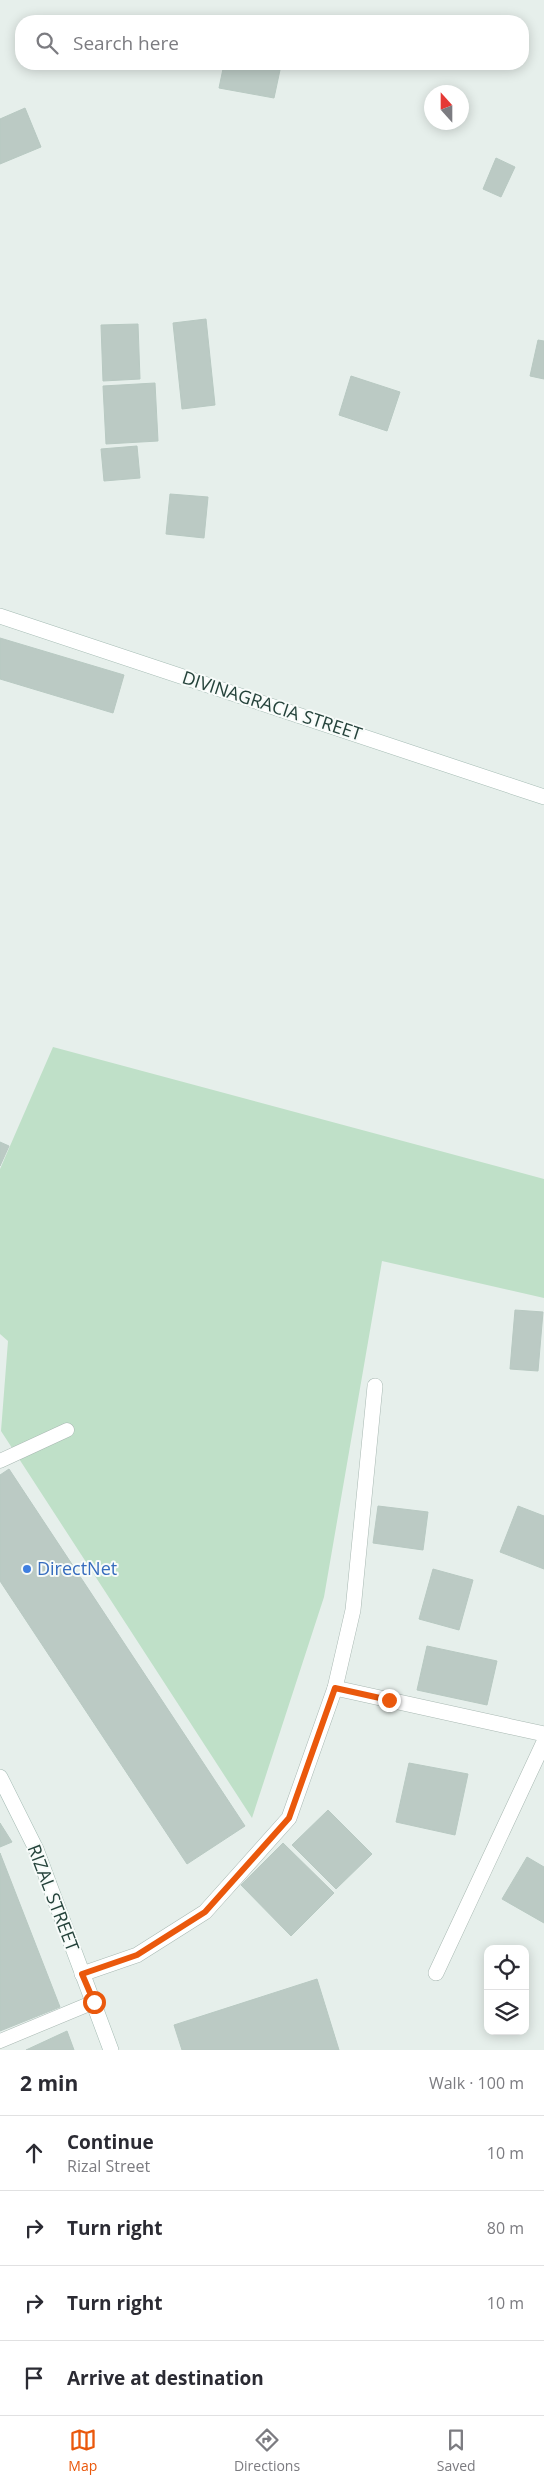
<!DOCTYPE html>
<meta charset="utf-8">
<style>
body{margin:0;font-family:"Open Sans",sans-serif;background:#f2f2f3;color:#2b2b33}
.controls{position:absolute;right:15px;bottom:15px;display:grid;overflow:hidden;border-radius:10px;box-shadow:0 2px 12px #0003}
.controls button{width:45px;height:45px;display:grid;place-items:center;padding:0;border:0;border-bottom:1px solid #e1e1e2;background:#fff;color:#2b2b33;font:25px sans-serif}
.compass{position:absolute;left:424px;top:85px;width:45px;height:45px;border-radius:50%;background:#fff;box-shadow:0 2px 12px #0003;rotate:339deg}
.stop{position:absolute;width:15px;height:15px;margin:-11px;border:4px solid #ea580c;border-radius:50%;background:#fff}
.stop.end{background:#ea580c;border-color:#fff;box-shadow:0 1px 5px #0008}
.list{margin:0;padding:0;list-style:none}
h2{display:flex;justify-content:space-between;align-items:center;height:65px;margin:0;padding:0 20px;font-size:21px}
h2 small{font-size:16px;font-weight:400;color:#7c7c81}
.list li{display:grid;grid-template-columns:32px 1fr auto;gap:15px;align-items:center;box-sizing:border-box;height:75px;padding:0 20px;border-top:1px solid #e1e1e2}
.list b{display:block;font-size:19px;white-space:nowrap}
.list p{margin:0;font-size:16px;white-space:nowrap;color:#7c7c81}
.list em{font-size:16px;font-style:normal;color:#7c7c81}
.icon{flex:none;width:28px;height:28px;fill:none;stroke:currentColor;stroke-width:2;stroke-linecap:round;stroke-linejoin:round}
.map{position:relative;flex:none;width:544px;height:2050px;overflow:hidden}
.search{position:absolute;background:#fff;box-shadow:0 2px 12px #0003;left:15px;right:15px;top:15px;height:55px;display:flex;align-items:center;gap:12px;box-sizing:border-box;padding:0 18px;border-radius:20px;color:#7c7c81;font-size:19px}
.sheet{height:365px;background:#fff}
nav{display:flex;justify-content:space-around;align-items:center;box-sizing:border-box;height:70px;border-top:1px solid #e1e1e2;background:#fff;font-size:14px;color:#7c7c81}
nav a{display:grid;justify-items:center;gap:2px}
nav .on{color:#ea580c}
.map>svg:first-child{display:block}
.green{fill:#bfe0c8}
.building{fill:#bbcac4;stroke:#b8c9c2}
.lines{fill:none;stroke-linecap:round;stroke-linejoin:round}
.lane-casing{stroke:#a8b8b2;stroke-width:15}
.street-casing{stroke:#a8b8b2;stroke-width:16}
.secondary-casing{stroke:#a4bbb3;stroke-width:16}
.lane{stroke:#fff;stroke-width:14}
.street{stroke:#fff;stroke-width:15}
.secondary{stroke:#fff;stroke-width:15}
.route{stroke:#ea580c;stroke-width:6}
.shop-dot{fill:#3f7fe0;stroke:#f7fbf9;stroke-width:2}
.labels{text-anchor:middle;stroke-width:4;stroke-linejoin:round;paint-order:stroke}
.street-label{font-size:18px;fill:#24423a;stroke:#f7fbf9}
.shop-label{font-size:18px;fill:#366cbe;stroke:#f7fbf9;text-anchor:start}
</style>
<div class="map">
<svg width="544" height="2050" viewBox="0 0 544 2050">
<rect width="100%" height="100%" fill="#e6efeb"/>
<polygon class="green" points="53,1047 544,1179 544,1298 382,1261 324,1597 252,1818 1,1431 8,1341 0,1334 0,1169"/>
<g class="building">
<polygon points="224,64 245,64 280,70 274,98 219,88"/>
<polygon points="25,108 41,147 0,164 0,119"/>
<polygon points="496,158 515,167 501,197 483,189"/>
<polygon points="206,319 215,405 182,409 173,323"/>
<polygon points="138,324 140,379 103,381 101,325"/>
<polygon points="538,340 544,341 544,379 530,376"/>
<polygon points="351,376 400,392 387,431 339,415"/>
<polygon points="155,383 158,441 106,444 103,386"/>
<polygon points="137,446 140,478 104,481 101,449"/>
<polygon points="170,494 208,497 204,538 166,534"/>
<polygon points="0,638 124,675 113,713 0,679"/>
<polygon points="0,1142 9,1146 0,1166"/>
<polygon points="515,1310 543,1312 538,1371 510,1369"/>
<polygon points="9,1469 245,1826 187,1864 0,1581 0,1475"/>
<polygon points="378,1506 428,1512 423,1550 373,1543"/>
<polygon points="518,1506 544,1516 544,1569 500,1552"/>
<polygon points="433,1569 473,1580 459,1630 419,1619"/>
<polygon points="427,1646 497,1661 487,1705 417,1690"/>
<polygon points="409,1763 468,1774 455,1835 396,1822"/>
<polygon points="328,1810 372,1854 336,1889 292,1845"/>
<polygon points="0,1823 12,1842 0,1847"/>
<polygon points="283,1843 334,1893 291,1936 241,1885"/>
<polygon points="0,1853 60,2007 0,2031"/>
<polygon points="527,1857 544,1867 544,1923 502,1899"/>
<polygon points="317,1979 339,2050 182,2050 174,2025"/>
<polygon points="67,2031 74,2050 26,2050"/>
</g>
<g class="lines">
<defs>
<g id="lane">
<polyline points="0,1461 67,1430"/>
<polyline points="0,2041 94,2002"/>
</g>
<g id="street">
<polyline points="335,1688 544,1734"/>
<polyline points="436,1973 544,1742"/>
<polyline points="82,1974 137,1955 205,1912 289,1818 335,1688 353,1610 375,1386"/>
</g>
<g id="secondary">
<polyline points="0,616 544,797"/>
<polyline points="0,1777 36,1849 111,2050"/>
</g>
</defs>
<use href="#lane" class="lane-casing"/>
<use href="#street" class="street-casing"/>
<use href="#secondary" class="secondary-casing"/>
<use href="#lane" class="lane"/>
<use href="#street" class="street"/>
<use href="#secondary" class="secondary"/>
</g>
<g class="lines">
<polyline class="route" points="94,2002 82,1974 137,1955 205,1912 289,1818 335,1688 389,1700"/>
</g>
<circle class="shop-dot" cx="27" cy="1569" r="5"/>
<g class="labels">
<g class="street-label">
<text transform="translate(272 706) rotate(18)" y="6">DIVINAGRACIA STREET</text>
<text transform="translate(53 1898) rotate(69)" y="6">RIZAL STREET</text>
</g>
<g class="shop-label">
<text x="37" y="1575">DirectNet</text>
</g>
</g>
</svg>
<div class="controls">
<button><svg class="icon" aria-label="locate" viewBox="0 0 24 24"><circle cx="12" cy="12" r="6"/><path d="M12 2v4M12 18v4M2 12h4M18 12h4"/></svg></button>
<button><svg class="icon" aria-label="layers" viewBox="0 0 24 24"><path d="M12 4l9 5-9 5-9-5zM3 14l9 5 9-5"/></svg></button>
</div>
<svg class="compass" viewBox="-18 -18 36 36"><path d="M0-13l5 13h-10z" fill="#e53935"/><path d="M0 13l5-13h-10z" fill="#7c7c81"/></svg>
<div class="stop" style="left:94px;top:2002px"></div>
<div class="stop end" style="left:389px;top:1700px"></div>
<div class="search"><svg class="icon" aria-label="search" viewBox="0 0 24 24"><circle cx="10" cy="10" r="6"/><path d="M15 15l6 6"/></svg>Search here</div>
</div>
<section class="sheet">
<h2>2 min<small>Walk · 100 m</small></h2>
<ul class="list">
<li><svg class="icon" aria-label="ahead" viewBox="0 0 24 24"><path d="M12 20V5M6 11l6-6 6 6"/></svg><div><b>Continue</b><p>Rizal Street</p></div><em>10 m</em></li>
<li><svg class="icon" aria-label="right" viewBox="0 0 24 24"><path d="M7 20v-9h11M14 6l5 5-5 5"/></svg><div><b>Turn right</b></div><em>80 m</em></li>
<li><svg class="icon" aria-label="right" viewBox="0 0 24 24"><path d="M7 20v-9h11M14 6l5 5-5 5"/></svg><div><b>Turn right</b></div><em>10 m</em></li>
<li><svg class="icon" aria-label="arrive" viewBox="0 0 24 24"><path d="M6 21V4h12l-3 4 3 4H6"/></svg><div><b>Arrive at destination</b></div></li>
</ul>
</section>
<nav>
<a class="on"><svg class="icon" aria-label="map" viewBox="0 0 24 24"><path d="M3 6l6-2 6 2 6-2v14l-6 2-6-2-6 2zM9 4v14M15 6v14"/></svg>Map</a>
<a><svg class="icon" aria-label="directions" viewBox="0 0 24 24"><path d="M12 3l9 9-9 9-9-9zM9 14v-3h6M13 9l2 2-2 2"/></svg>Directions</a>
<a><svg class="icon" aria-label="saved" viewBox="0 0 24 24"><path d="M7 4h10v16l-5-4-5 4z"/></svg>Saved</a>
</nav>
